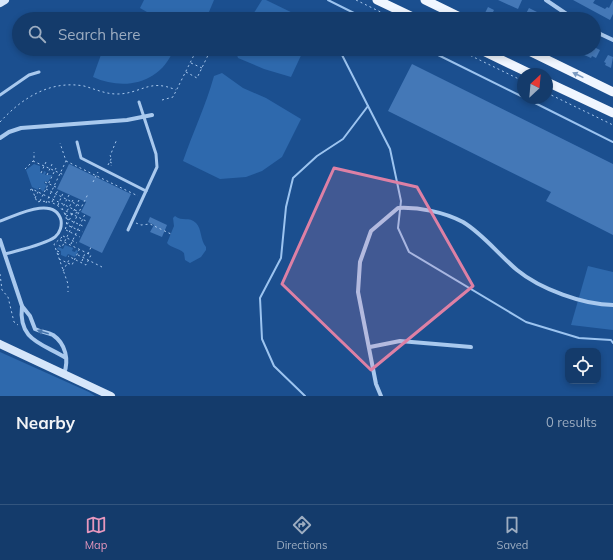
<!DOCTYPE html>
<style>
body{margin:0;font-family:Mulish,sans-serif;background:#214673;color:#f1f3f6}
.controls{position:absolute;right:12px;bottom:12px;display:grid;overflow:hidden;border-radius:8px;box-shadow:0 2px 6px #0003}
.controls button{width:36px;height:36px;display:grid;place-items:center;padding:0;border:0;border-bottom:1px solid #33557e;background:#143b6b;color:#f1f3f6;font:20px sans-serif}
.compass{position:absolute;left:517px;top:68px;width:36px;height:36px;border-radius:50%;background:#143b6b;box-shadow:0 2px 6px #0003;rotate:26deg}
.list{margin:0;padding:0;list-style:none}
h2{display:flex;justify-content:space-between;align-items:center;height:52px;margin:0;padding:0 16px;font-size:17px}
h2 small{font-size:13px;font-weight:400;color:#9dadc1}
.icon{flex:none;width:22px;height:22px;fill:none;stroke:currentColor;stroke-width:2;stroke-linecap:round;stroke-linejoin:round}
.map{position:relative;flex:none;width:613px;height:396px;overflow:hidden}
.search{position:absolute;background:#143b6b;box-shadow:0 2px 6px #0003;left:12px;right:12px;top:12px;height:44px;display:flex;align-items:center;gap:10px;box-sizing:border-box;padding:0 14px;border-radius:22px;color:#9dadc1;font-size:15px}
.sheet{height:108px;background:#143b6b}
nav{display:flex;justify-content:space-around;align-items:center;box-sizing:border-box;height:56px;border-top:1px solid #33557e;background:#143b6b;font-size:11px;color:#9dadc1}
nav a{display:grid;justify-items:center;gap:2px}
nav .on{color:#e797bd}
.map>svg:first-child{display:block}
.green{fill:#2e69ad}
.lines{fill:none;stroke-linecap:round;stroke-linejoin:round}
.stream{stroke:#9cc4f0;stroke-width:2}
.building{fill:#4478b7}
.path{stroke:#a9c9ee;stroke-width:1;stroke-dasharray:2 3;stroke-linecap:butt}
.lane{stroke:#a9c9ee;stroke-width:3}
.street{stroke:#a9c9ee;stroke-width:4}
.secondary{stroke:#d6e6fa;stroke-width:8}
.primary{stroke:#f0f6ff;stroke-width:9}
.oneway{fill:#7b9ac1}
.oneway2{fill:#4674ac}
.marked{fill:#dd80a5;fill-opacity:0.2;stroke:#dd80a5;stroke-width:3;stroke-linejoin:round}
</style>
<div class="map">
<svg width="613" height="396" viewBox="0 0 613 396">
<rect width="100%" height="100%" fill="#1b4f8f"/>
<g class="green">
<polygon points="144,0 214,0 206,19 159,19 140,8"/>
<polygon points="262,0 266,0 299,16 300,19 250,19"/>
<path d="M103,49h71c-14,35 -50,42 -81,28z"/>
<polygon points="235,49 304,49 291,77 264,69 238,58"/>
<path d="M222,73l21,15 23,10 35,21 -19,38 -20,14 -16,6 -26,2 -37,-18c10,-29 23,-56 31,-85z"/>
<polygon points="34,164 40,166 40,172 43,174 44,171 46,172 45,175 52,175 48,182 45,181 44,183 47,185 43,192 39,187 38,190 32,187 26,170"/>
<path d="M175,216c7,6 14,0 21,7 6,6 4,17 10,24v3l-5,7 -11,6 -5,-3 -1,-7c-5,-5 -13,-5 -17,-10l7,-17 -1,-8z"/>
<polygon points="65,245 73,248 72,251 75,252 76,250 78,251 75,257 68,254 66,257 61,255 61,251 57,249 58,247 63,249"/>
<polygon points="588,266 613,272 613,330 571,325"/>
<polygon points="0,352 89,392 95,396 0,396"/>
</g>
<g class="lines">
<g class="stream">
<polyline points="328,0 366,19"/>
<polyline points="426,49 523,97"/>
<polyline points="525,98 613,142"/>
<polyline points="368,106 390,149 401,201 398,228 409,252 526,322 579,338 611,340 613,343"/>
<polyline points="305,396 274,366 262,339 260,298 281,258 286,207 293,178 317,156 343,139 368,106 339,49"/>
</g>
</g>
<g class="building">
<polygon points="498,0 522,0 518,9"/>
<polygon points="573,0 595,0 593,3 605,9 607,7 609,8 613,0 613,14 610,20"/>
<polygon points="488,7 494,10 490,18 484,15"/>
<polygon points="529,8 541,14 550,19 523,19"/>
<polygon points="594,47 600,50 596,58 592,56 591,58 582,54 584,49 594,49"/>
<polygon points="608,55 613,57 611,68 605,65 606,63 604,62"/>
<polygon points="412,64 613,164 613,235 546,201 551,192 388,111"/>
<polygon points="69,164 131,194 102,253 79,242 91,217 81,212 86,202 57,189"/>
<polygon points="150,217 167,225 162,237 150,232 154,225 148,222"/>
</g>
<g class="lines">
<g class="path">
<polyline points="356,0 395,19"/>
<polyline points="457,49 523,81"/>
<polyline points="191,63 202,68"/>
<polyline points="186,72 197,78 211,49"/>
<polyline points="547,93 613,125"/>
<polyline points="162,100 173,97 197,49"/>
<path d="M0,122c22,-24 50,-42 84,-36 11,3 21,8 33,8 24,0 32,-16 59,-4"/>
<polyline points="33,161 64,175"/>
<polyline points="66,161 138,196"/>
<polyline points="110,162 112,163 111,166"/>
<polyline points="108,165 112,157 110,156 117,139"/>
<polyline points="25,169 34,160 34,152"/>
<polyline points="41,173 46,162"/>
<polyline points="47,175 53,162"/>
<polyline points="45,182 58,188"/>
<polyline points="93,182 98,172"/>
<path d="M32,189l5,13c18,-4 35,10 28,28"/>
<polyline points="46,189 82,207"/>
<polyline points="30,190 32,189 79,212 62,247 56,244"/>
<polyline points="69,195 62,209 88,222"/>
<polyline points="35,198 40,188"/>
<polyline points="79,200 67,225 83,232"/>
<polyline points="40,201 56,168"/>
<polyline points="52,202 58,190"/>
<polyline points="46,203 66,161 60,143"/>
<polyline points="58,205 63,193"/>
<polyline points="65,215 74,198"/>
<polyline points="66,216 79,212 88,194"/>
<polyline points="67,219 85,227"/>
<polyline points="136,223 141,225 150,224 171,234"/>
<polyline points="66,230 80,237"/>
<polyline points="63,236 77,243"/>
<polyline points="62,237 54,244 68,284 68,292"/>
<polyline points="60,240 91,255 86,265 68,256"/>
<polyline points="71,244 85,214"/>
<polyline points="57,251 60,252 58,255"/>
<polyline points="88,254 91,247"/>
<polyline points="78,255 102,267"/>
<polyline points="59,259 72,265 79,250"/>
<polyline points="82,261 85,253"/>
<polyline points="63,271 70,258"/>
<polyline points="0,274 2,290 8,297 14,322 18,325"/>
</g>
<g class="lane">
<polyline points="0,95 29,75 39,72"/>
<polyline points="77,142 81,158 146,191"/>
<path d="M0,221c15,-5 54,-26 61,-1 1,6 -1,13 -6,17 -11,8 -36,13 -50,17"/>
<polyline points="128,230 157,167 156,154 139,102"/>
</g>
<g class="street">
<polyline points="546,0 574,19"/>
<polyline points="594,31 613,40"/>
<polyline points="0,138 9,132 21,128 127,120 152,115"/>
<polyline points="0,240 22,306"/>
<polyline points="370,347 400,341 471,347"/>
<path d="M64,374c5,-14 2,-30 -11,-39 -6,-3 -12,-3 -18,-6l-5,-13 -8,-10c-4,35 20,37 44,52"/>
<path d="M381,396l-5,-12 -18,-92 2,-30 11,-31 27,-23c21,-1 46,4 65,14 20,12 36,33 54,48 23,19 67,35 96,35"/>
</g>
<g class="secondary">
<polyline points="0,3 5,0"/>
<polyline points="0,344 111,396"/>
</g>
<g class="primary">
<polyline points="377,0 417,19"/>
<polyline points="425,0 464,19"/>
<polyline points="479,49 531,74"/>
<polyline points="525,49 613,92"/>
<polyline points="547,82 613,113"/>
</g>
</g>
<defs><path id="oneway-solid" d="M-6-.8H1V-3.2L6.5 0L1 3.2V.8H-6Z"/></defs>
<use class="oneway" href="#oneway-solid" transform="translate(578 75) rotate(-154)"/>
<use class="oneway2" href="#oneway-solid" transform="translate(43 332) rotate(-163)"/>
<path class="marked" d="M334,168l83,19 56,99 -102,84 -89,-86z"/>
</svg>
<div class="controls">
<button><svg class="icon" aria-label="locate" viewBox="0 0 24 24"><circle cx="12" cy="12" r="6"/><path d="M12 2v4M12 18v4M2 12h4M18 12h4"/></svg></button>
</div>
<svg class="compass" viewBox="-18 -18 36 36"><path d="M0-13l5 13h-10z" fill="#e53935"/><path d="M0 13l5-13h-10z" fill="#9dadc1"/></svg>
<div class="search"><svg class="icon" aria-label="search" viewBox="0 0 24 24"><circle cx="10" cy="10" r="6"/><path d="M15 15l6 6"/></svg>Search here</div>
</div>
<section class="sheet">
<h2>Nearby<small>0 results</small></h2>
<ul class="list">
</ul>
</section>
<nav>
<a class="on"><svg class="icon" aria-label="map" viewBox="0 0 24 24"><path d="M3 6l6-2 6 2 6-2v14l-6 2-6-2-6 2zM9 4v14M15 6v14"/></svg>Map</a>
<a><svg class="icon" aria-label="directions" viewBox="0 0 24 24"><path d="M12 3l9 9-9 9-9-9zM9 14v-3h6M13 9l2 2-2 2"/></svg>Directions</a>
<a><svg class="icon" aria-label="saved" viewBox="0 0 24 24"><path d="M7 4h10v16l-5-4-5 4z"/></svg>Saved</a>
</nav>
